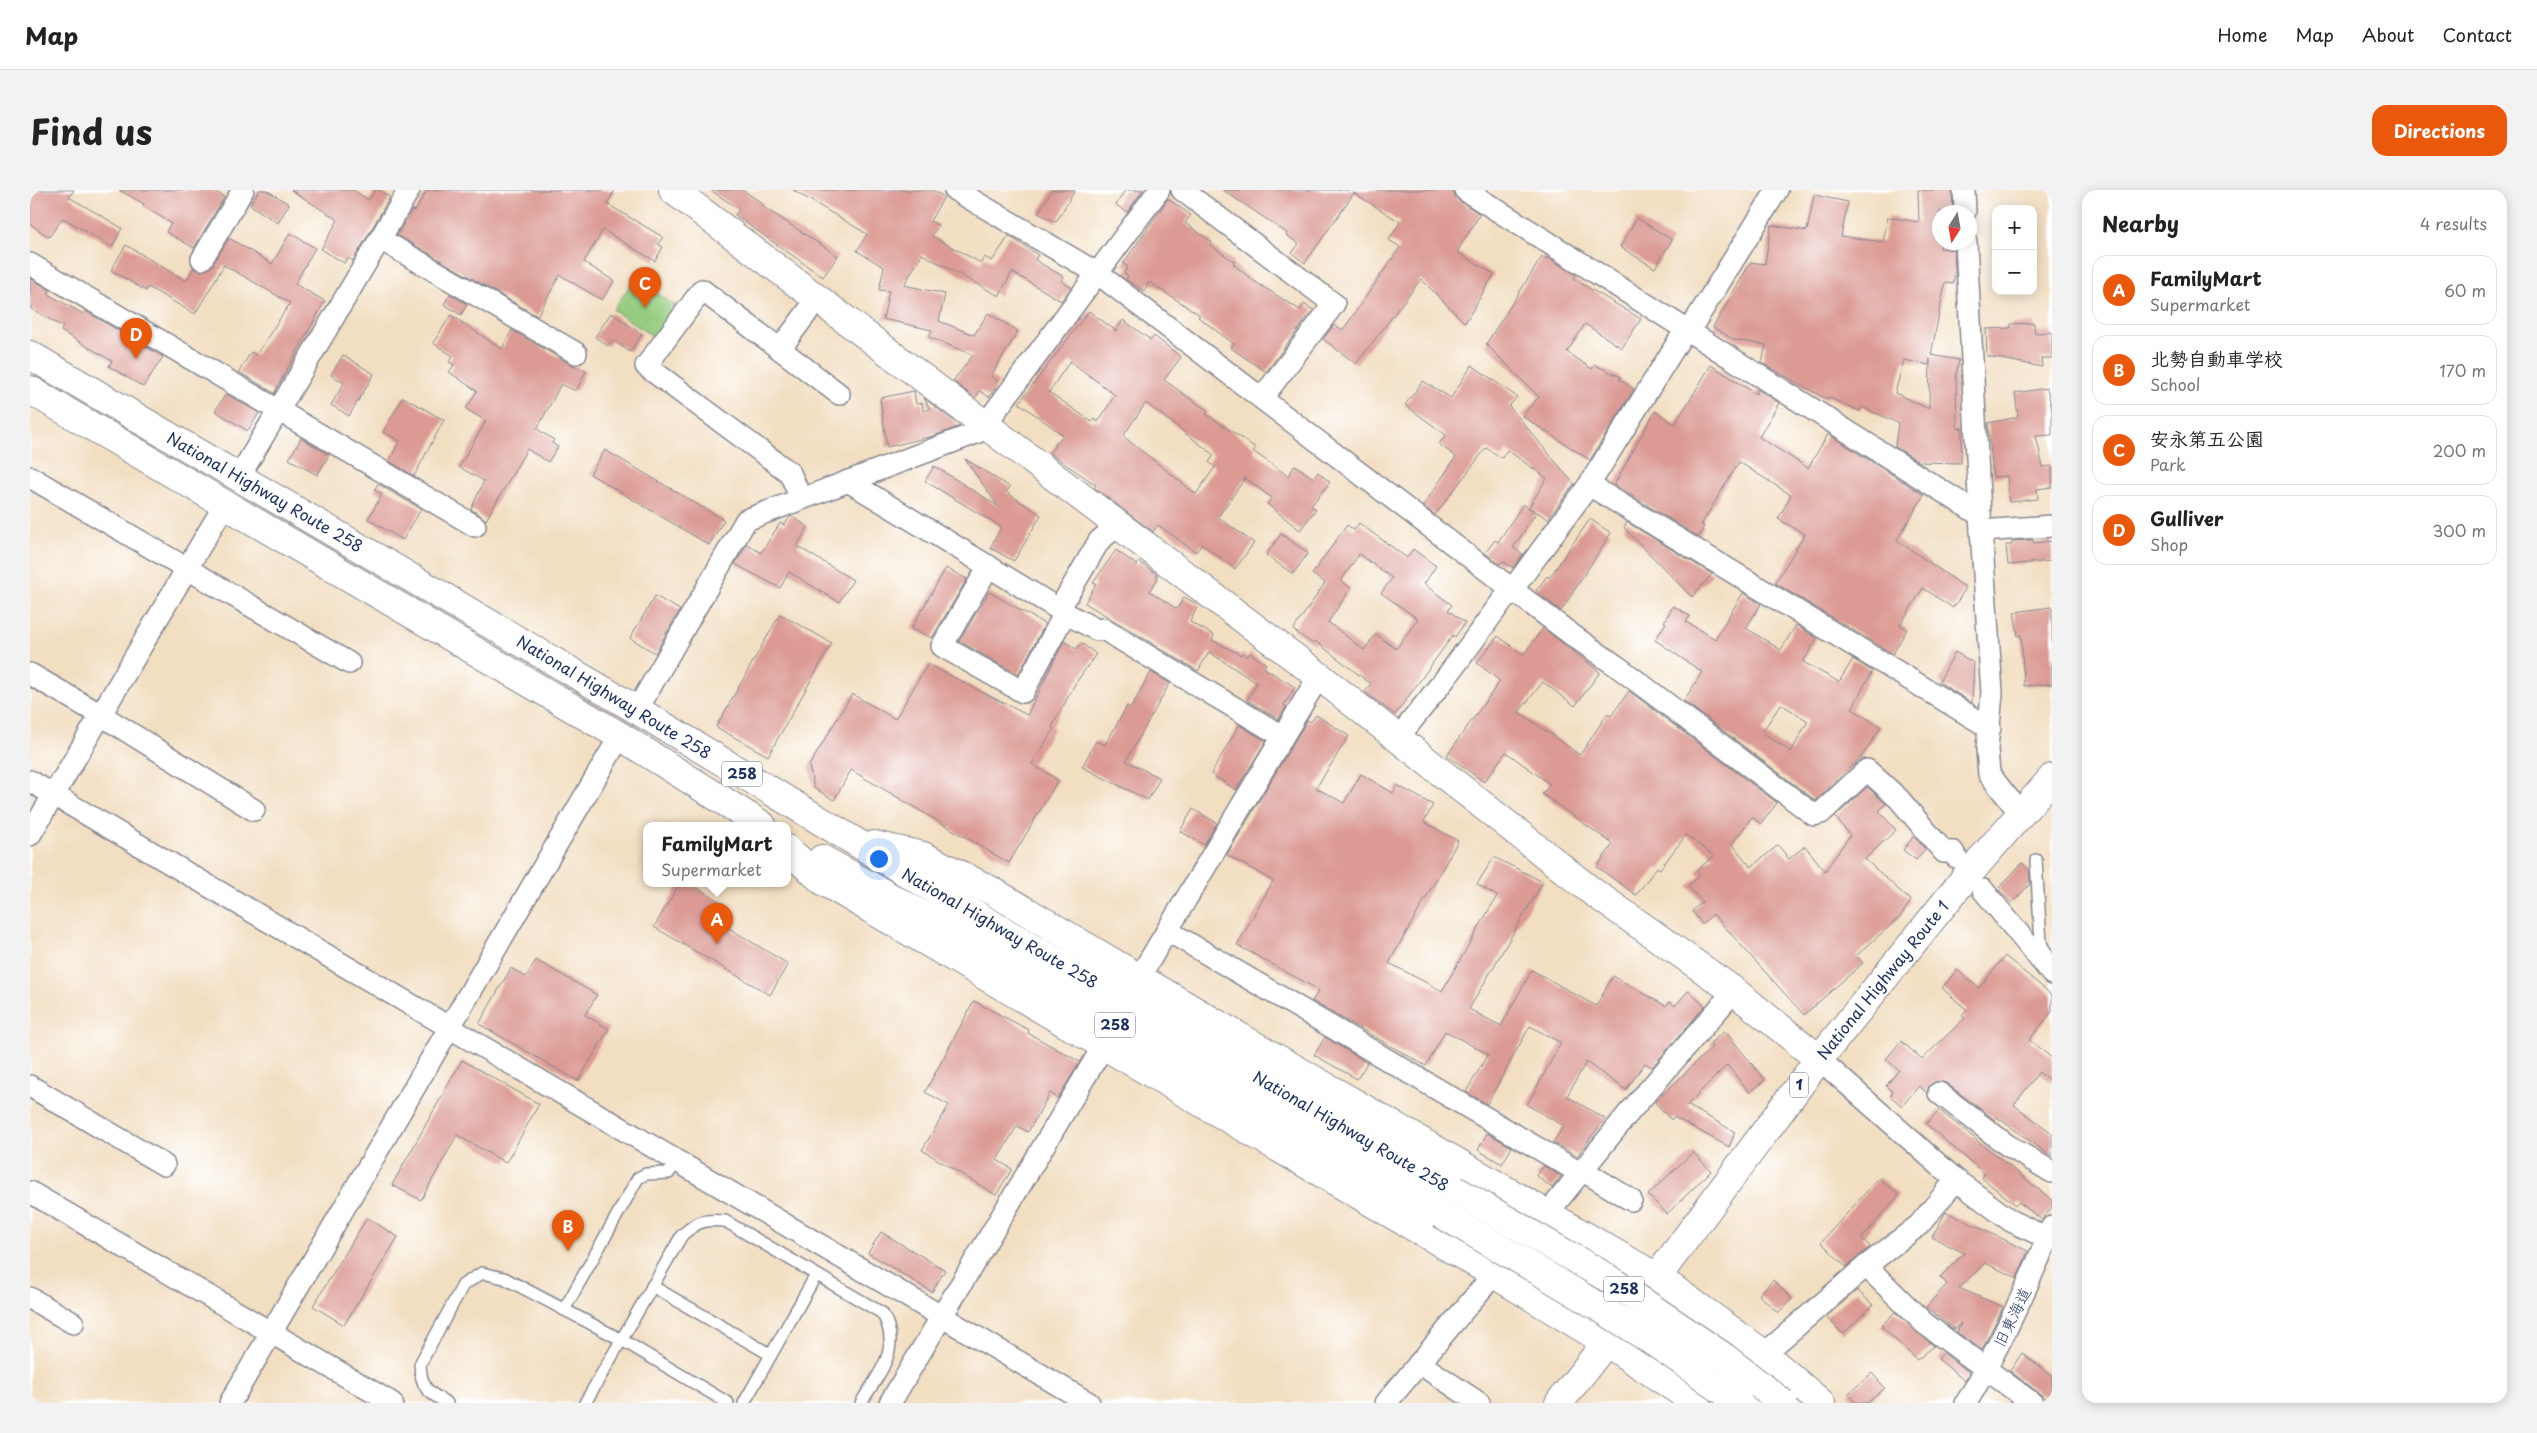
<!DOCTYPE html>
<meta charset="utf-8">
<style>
body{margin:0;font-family:"Playpen Sans","Klee One",sans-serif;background:#f2f2f2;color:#222}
.controls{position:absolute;right:15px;top:15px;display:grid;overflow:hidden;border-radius:10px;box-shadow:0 2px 12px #0003}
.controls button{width:45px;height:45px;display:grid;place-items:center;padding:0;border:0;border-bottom:1px solid #e0e0e0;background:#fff;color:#222;font:25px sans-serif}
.compass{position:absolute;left:1902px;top:15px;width:45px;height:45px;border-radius:50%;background:#fff;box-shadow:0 2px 12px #0003;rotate:191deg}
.you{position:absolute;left:848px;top:668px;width:18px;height:18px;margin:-12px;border:4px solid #fff;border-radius:50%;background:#1a73e8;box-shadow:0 0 0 8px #1a73e833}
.badge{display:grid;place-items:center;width:32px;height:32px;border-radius:50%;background:#ea580c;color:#fff;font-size:16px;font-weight:700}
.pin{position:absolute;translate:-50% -41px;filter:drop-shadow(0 1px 2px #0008)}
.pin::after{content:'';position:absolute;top:26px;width:18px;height:15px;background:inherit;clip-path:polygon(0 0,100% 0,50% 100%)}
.popup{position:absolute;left:613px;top:632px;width:148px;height:65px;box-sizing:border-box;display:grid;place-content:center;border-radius:10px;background:#fff;filter:drop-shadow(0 1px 4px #0005);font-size:16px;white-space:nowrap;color:#767676}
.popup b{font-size:19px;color:#222}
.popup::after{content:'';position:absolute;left:50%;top:100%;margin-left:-10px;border:10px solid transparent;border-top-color:#fff}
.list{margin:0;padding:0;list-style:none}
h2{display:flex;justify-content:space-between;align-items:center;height:65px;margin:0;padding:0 20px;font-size:21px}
h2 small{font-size:16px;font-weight:400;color:#767676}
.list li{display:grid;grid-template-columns:32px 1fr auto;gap:15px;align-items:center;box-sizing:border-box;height:70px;margin:0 10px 10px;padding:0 10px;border:1px solid #e0e0e0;border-radius:15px}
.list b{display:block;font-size:19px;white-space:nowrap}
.list p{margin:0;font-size:16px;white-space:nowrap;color:#767676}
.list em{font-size:16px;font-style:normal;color:#767676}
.map{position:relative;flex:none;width:2022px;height:1213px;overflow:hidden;border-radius:15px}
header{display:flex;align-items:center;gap:30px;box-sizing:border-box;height:70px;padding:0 25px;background:#fff;border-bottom:1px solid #e0e0e0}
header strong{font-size:24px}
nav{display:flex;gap:28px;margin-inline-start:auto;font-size:18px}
.intro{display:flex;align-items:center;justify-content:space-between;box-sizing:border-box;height:120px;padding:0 30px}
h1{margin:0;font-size:35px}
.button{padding:12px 22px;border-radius:15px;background:#ea580c;color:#fff;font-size:18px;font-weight:700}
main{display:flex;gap:30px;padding:0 30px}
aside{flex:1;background:#fff;border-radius:15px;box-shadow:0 2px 12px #0003}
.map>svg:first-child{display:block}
.green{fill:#95cc7f;stroke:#587e6e}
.building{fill:#db9a93;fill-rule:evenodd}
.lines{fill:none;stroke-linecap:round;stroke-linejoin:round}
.lane-casing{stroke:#868690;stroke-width:14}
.street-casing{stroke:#868690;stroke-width:24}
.secondary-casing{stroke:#868690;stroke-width:30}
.highway-casing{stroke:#868690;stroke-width:30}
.lane{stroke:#fff;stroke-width:11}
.street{stroke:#fff;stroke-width:21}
.secondary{stroke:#fff;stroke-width:28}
.highway{stroke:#fff;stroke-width:28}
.highway-bridge-casing{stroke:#868690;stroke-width:30;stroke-linecap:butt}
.highway-bridge{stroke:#fff;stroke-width:28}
.labels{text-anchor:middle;stroke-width:4;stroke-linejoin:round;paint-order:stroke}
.shield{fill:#fff;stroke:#5f6d8e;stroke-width:1}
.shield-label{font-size:15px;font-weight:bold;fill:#1b2f5e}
.street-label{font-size:16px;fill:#1b2f5e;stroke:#fff}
</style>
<header>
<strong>Map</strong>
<nav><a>Home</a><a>Map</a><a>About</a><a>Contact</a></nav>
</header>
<div class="intro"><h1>Find us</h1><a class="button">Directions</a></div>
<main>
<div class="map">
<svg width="2022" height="1213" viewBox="0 0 2022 1213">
<rect width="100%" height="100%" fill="#fff"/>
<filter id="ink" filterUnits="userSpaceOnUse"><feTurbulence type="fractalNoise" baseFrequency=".02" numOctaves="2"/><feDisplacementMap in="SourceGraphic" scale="10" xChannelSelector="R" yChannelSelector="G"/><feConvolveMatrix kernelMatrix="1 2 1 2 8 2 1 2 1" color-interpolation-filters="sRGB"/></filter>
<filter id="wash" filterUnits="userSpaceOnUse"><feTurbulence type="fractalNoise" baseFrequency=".0096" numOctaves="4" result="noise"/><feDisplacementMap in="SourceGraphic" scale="20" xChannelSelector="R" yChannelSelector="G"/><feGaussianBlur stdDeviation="1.12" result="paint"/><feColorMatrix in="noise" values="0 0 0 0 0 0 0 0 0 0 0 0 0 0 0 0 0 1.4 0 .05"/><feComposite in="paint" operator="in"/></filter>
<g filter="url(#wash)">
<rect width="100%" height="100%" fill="#f2dec1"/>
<polygon class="green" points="605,88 646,116 624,147 583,120"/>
<g id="blocks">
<g class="building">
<polygon points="0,0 44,0 39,7 92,38 82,57 33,28 19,47 0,34"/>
<polygon points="89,0 183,0 194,7 164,58 136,42 141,33 113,16 114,14"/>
<polygon points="229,0 236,0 259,14 248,33 220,15"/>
<polygon points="261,0 323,0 339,10 345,0 349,0 360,7 323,71 318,68 314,73 291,59 308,30"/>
<polygon points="397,0 585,0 577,14 633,47 628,54 633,57 625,71 573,40 554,72 584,91 572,110 530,85 507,126 367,45 382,20 385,21"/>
<polygon points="680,0 713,0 733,14 732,16 808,66 793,87 705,25 709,19"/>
<polygon points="763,0 902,0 914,7 900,31 908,35 902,46 951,73 954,67 962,71 979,46 1008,65 1005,70 1034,87 1031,91 1041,97 1031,111 982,82 969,106 892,64 874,95 915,104 909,131 944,145 958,123 988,141 961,186 969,193 959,207 950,201 945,208 923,191 943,165 899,147 902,140 853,129 859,101 849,100 854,77 827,61 837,44"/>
<polygon points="1022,0 1045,0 1026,32 1008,23"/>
<polygon points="1095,0 1113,0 1097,22 1086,15"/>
<polygon points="1193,0 1423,0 1428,10 1450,24 1427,62 1464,84 1435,133 1391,89 1326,174 1293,149 1304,135 1313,140 1370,57 1359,50 1370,32 1324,3 1275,73 1262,63 1269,54 1256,45 1257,43"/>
<path d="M1888,0h34l1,22h-13v36l14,2 1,23 -2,11 -8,-1 -14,72 28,5 -3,16 1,53 5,-1 -1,35 -41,-1 -25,-15 3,-24 -36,-16 -2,4 -32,-14 -2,2 -64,-36 4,-18 -32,-5 -21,-13 38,-65 14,2 6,-39 36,6 7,-36 34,7 -7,34 42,6 5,-25 31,5zM1900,169l-1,50 -34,-16 9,-33 25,5z"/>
<polygon points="1138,9 1161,25 1155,33 1182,52 1180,55 1205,72 1203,74 1224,91 1270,120 1274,114 1283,120 1236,182 1201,158 1204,154 1168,127 1170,125 1119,92 1114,101 1096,89 1098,86 1094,83 1098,77 1093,74"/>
<polygon points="1607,28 1642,50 1625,78 1590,57"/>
<polygon points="260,43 285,58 265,94 295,111 244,203 209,182 221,162 226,165 260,113 194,75 165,124 118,97 116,101 81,80 96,55 156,91 164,78 172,81 182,76 199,48 242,74"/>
<polygon points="1512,67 1516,69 1517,67 1546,85 1544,89 1611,129 1592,158 1555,134 1537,162 1562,179 1565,175 1591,187 1589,189 1604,199 1560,270 1492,226 1509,207 1456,154"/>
<polygon points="0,88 20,100 18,104 53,124 55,121 133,167 113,197 79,176 82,171 31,141 33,137 0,118"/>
<polygon points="420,104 437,114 431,125 414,114"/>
<path d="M1059,121l27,20 7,-11 28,20 3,-4 27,21 -17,23 44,31 -2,3 50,34 -3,3 35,25 7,-11 18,13 5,-6 12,10 -19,24 5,3 -16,21 -33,-26 5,-6 -27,-20 -27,39 36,26 -19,26 -33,-25 -6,8 -38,-27 -5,7 -59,-45 2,-2 -47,-32 14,-18 -44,-32zM1040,171l45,34 -17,27 -4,-3 -2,3 -43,-30zM1116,213l68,52 -5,7 6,5 -19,27 -73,-58z"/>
<polygon points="581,123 612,144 600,162 582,150 578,156 565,147"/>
<polygon points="421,125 472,159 482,140 540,174 556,181 546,201 531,194 507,239 524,250 522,253 528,257 518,272 497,259 456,330 441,319 454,291 429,277 456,231 436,219 447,201 419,182 424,175 419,172 423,166 403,153"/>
<polygon points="2004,133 2005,143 2022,142 2022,168 2011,168 2012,177 1957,166 1956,139 1981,138 1981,134"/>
<polygon points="313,165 344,184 319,226 301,215 314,193 301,185"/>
<polygon points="1442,175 1487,207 1479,216 1544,294 1518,329 1499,317 1517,288 1477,260 1472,268 1456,258 1405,325 1393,316 1426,267 1409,254 1416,245 1375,215 1393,191 1421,208"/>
<polygon points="1681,175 1726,204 1727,199 1749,213 1729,247 1778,278 1798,244 1894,305 1867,350 1936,398 1923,418 1893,398 1870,435 1877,439 1863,464 1745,393 1775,344 1748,329 1761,305 1709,272 1671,335 1674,336 1669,347 1584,295 1625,221 1645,234"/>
<polygon points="2017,198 2022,220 2022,245 2006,246 2013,277 2022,276 2022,297 2007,299 2008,309 1979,312 1977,286 1963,287 1958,233 1988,227 1985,203"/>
<polygon points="884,201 886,214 892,213 893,221 900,219 894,208 930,236 904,246 857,257 850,208"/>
<polygon points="196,204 229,223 218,241 185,221"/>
<polygon points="373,207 414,230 384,286 359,271 370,251 353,242"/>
<polygon points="271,248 299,265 287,285 259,269"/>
<polygon points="575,260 694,330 679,355 560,284"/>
<polygon points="935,269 980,297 976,302 1011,325 984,371 960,358 971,337 895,291 904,276 968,316"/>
<polygon points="348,294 391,319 373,350 338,329 352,304 344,300"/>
<polygon points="1493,314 1506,323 1483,358 1493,364 1483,378 1473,371 1470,374 1455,363 1465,350 1468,352"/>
<polygon points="761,326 778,337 767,356 823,390 809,412 759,382 750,398 705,374 717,354 731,363 750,333 754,335"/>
<polygon points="1560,329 1581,343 1531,421 1506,401 1517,386 1519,388"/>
<polygon points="1597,332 1682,384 1662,407 1594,338"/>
<path d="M1329,333l48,35 6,-9 23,17 -12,18 28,21 -4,5 17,13 -10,14 -2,-2 -58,80 -30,-23 6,-8 -56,-43 -2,3 -20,-14 32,-47 -13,-9 35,-49 7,5zM1329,364l33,24 -11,15 37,26 -22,30 -20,-15 -12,16 -36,-28 23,-34 -10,-7z"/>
<polygon points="1251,344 1278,363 1263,384 1236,365"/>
<polygon points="2003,350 2004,353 2022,351 2022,371 1978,375 1976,355 1982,355 1982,351"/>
<polygon points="1086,360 1107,375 1109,372 1127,384 1127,390 1119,401 1147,419 1154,407 1168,415 1160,432 1184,445 1182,450 1211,465 1212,463 1217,467 1220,463 1236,474 1234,478 1265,497 1254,515 1256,517 1249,529 1217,510 1227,493 1179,462 1168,481 1055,413 1066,394 1063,393"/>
<polygon points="916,378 937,389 902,448 881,439"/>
<polygon points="959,402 1015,434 988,485 929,451"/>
<path d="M1713,403l18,11 -15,24 35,22 15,-25 21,13 -14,24 36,20 14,-23 19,12 -20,38 29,18 -19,29 -46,45 -132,-100 18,-29 -47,-32 11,-17 -2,-1 9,-16 17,10 -4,6 29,17zM1751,514l27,17 -17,31 -29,-20z"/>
<polygon points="625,406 650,420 625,463 600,448"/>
<polygon points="2022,417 2022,494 1994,496 1991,445 1988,446 1984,422"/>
<polygon points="750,424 802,453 738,566 686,537"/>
<polygon points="1513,438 1570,482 1545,516 1513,492 1489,522 1550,565 1577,524 1581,526 1599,501 1747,613 1731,634 1722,627 1702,654 1721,677 1748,655 1759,669 1775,656 1795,681 1820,645 1805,627 1837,597 1856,614 1849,621 1866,640 1835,669 1881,711 1870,727 1826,766 1833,773 1774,825 1683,724 1672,734 1662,721 1672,712 1658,696 1670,686 1666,681 1684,666 1656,645 1630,679 1627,677 1606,705 1567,677 1583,654 1512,604 1520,594 1476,562 1454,592 1417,565 1470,491 1447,473 1468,446 1493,465"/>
<polygon points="1034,451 1046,459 1051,453 1066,464 1045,494 1022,537 1024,539 1002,574 1028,590 979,673 821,580 804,610 784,598 779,576 822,504 865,529 898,474 997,525"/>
<polygon points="1925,462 1944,473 1942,513 1909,492"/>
<polygon points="1121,482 1140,493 1096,571 1130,588 1118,610 1052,577 1066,551 1075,555 1097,516 1101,518"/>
<polygon points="1286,525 1319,546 1286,598 1314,613 1331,584 1363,603 1367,595 1403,615 1394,632 1428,651 1359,773 1412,801 1467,706 1447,694 1464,667 1513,692 1439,819 1471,836 1502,780 1566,816 1583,786 1636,816 1640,812 1645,816 1658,801 1675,816 1622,877 1615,873 1596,900 1556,872 1537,906 1575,929 1547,966 1523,952 1534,936 1497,915 1531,853 1500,836 1457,914 1436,902 1458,864 1415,841 1396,876 1282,811 1289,800 1207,755 1243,691 1197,665 1277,530 1281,532"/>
<polygon points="1209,535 1236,551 1206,600 1181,584"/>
<polygon points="1163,619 1187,633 1174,655 1150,641"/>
<polygon points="1884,646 1895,659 1886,670 1873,660"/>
<polygon points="1992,673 1999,680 2000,694 1982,713 1968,699"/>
<polygon points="650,693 659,693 696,715 687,731 758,774 740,805 624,737"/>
<polygon points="1975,766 2022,805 2022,822 1999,850 2022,868 2022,892 2009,882 1984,915 2022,943 2022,967 1967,927 1965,930 1916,893 1904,892 1899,896 1897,903 1889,896 1872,916 1860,906 1863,902 1856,896 1869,880 1856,869 1871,851 1892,869 1935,828 1932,826 1937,820 1912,798 1927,780 1949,798"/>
<polygon points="506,770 567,805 555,825 579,839 548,891 449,834 481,778 496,787"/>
<polygon points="944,811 999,840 998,843 1050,872 1028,908 1020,903 998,942 987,936 967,970 982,979 966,1005 892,960 919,915 895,902"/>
<polygon points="1695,841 1735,890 1719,902 1697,875 1657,915 1705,942 1699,957 1644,927 1641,930 1625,912 1682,857 1680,853"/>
<polygon points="1295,847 1337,873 1327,889 1284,865"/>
<polygon points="432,870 509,914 476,973 427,945 391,1010 362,995"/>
<polygon points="1909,920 2022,1010 2022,1017 2012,1030 1989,1012 1986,1015 1952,988 1955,984 1896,934"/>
<polygon points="1457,943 1482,957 1472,974 1448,960"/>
<polygon points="1663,962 1681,981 1637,1024 1618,1005"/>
<polygon points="1514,976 1531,986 1522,998 1506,985"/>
<polygon points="1849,988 1869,1005 1832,1048 1840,1057 1816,1077 1791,1052"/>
<polygon points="1916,1022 1998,1061 1987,1088 1955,1073 1929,1098 1973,1117 1952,1160 1927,1142 1931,1133 1924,1139 1896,1117 1917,1094 1910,1087 1934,1063 1902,1047"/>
<polygon points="337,1028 368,1047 314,1135 283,1116"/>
<polygon points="851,1042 915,1080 902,1102 838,1063"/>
<polygon points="1743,1090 1762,1109 1748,1123 1729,1105"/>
<polygon points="1827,1100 1843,1115 1813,1144 1796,1127"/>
<polygon points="1865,1122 1904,1156 1887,1170 1851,1136"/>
<polygon points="1913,1163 1939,1182 1935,1191 1908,1169"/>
<polygon points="1992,1163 2022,1186 2022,1213 1980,1181"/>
<polygon points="1842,1183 1855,1198 1837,1213 1826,1213 1818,1204"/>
</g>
</g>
</g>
<g filter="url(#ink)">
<use href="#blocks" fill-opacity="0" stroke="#868690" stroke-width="1"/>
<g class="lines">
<defs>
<g id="lane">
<polyline points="2006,670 2011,753 2018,768"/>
<polyline points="622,1096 741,1165"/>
<polyline points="534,1120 608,988 616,984 639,983 646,971"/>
<path d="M417,1213c-20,-11 -26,-15 -27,-39l43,-79 19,-12 22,5 118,62 106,63"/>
<path d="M555,1213l97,-168c16,-14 22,-16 43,-14l157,92c21,35 -3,60 -21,90"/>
<polyline points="714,1213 786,1085"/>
</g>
<g id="street">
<polyline points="925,0 1067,83 1542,445 1588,477 1784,625 1791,623 1837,580 1869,609 1914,662 1923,662 1926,667"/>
<polyline points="1152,0 1304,114 1232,208"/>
<polyline points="1435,0 1950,325"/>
<polyline points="1934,0 1935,22"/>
<polyline points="350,49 546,163"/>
<polyline points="1936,52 1950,325 1962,503 1957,559 1959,584 1990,623"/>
<polyline points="172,69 213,0"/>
<polyline points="0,74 445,336"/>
<polyline points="1659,141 1747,0"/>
<polyline points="750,159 787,109"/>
<polyline points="0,287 319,473"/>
<polyline points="209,287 379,0"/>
<polyline points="818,291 1035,423 1067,440 1073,439 1252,546"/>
<polyline points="1559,295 1960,538"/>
<polyline points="771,309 760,283 616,176 672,100 809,204"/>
<polyline points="1951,341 2022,336"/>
<polyline points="959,376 912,456 993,502 1035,423"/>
<polyline points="1479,396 1488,392 1559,295 1656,139"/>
<polyline points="1030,418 1069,351 1088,335"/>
<polyline points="0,484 71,525 224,620"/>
<polyline points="607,520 716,330 946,243 955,235 1129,0"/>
<polyline points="1368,548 1418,485 1475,407 1487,402"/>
<polyline points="0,591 1059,1213"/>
<polyline points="0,645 195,314"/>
<polyline points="1953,700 2022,784"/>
<polyline points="1138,741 1550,983"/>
<polyline points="1109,788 1289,486"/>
<polyline points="1789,869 1926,990 1981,1031 2017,1048"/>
<polyline points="0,896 134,975"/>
<polyline points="1909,903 1977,955 2022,982"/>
<polyline points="1552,980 1601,1010"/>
<polyline points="0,1002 362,1213"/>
<polyline points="1517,1024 1597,925 1704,801"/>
<polyline points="1836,1076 1894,1133 2002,1213"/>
<polyline points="0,1108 43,1133"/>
<polyline points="1734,1164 1836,1076 1889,1035 1926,990"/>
<polyline points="1389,1173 1449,1213"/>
<polyline points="200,1213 590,546"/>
<polyline points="860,1213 1074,855"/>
<polyline points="1356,1213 1464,1084"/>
<path d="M1936,1213c34,-56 61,-115 86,-176"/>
</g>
<polyline id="secondary" points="643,0 1289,486 1560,700 1704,801 1789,869"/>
<g id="highway">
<polyline points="0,165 607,520 968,738 1425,1000"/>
<polyline points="0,200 590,546 732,635"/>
<polyline points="844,655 893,666 962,701 1182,831 1628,1088 1734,1164 1791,1213"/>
<polyline points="757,659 793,691 1464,1084 1576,1152 1667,1213"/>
<polyline points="792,669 957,761 1411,1024"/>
<polyline points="1616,1102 1789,869 1935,688 2022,588"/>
<polyline points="1529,1213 1588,1137"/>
</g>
</defs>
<use href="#lane" class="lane-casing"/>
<use href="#street" class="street-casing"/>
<use href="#secondary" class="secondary-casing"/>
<use href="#highway" class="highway-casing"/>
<use href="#lane" class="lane"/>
<use href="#street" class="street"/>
<use href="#secondary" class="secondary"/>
<use href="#highway" class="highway"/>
<defs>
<g id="highway-bridge">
<polyline points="1425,1000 1576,1087 1694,1167 1753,1213"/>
<path d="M1411,1024c102,59 205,117 298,189"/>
</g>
</defs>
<use href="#highway-bridge" class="highway-bridge-casing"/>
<use href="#highway-bridge" class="highway-bridge"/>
</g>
</g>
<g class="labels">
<g class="shield">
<rect x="692" y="571.5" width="40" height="25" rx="4"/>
<rect x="1065" y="822.5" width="40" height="25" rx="4"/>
<rect x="1760" y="882.5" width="18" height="25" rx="4"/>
<rect x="1574" y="1086.5" width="40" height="25" rx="4"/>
</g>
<g class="shield-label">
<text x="712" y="589">258</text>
<text x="1085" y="840">258</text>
<text x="1769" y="900">1</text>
<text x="1594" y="1104">258</text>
</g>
<g class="street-label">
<text transform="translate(235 302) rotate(30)" y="6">National Highway Route 258</text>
<text transform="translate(584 507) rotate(31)" y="6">National Highway Route 258</text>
<text transform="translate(970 738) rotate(30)" y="6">National Highway Route 258</text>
<text transform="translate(1853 790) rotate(-51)" y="6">National Highway Route 1</text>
<text transform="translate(1321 941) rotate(30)" y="6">National Highway Route 258</text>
<text transform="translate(1982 1127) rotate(-64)" y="6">旧東海道</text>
</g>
</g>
</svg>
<div class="controls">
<button>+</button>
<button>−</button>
</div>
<svg class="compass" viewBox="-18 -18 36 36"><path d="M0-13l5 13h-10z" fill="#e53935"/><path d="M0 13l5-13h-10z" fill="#767676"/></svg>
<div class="you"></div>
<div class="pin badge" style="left:687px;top:754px">A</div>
<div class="popup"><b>FamilyMart</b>Supermarket</div>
<div class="pin badge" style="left:538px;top:1061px">B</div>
<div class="pin badge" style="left:615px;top:118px">C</div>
<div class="pin badge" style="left:106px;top:169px">D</div>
</div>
<aside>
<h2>Nearby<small>4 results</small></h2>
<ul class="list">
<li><span class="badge">A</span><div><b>FamilyMart</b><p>Supermarket</p></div><em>60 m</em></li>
<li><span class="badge">B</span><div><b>北勢自動車学校</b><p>School</p></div><em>170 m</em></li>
<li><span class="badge">C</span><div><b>安永第五公園</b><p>Park</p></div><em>200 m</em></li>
<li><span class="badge">D</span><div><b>Gulliver</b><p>Shop</p></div><em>300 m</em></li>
</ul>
</aside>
</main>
